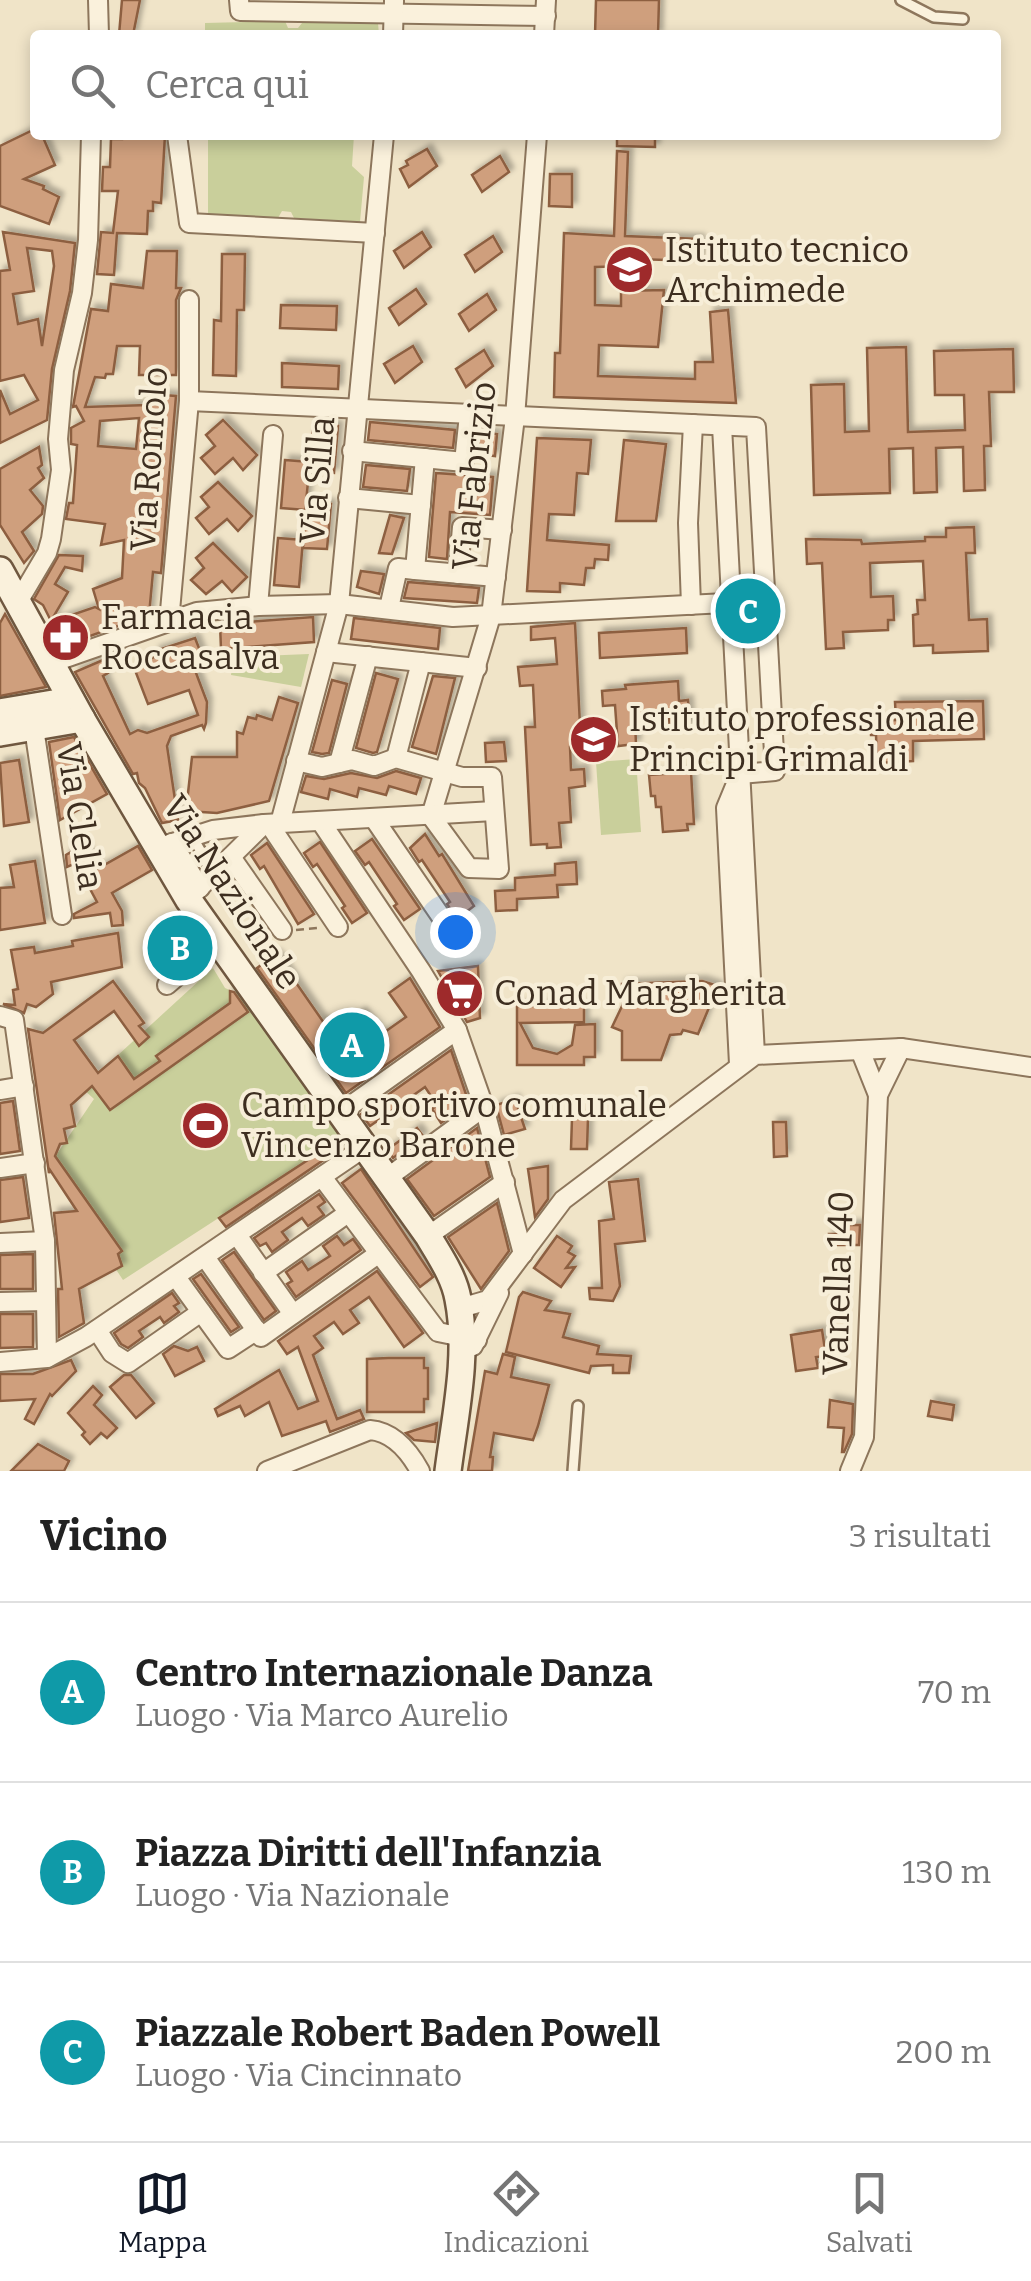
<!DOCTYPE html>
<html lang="it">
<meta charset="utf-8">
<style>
body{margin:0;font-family:Bitter,serif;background:#f2f2f2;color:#222}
.you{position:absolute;left:455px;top:932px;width:35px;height:35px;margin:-25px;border:8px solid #fff;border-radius:50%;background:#1a73e8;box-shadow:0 0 0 15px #1a73e833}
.badge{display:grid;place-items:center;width:65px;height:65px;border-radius:50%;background:#111827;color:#fff;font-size:32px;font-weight:700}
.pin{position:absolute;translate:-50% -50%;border:5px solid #fff;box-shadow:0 2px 10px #0006}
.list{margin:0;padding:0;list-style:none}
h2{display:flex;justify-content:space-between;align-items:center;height:130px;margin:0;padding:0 40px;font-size:42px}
h2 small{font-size:32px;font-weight:400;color:#767676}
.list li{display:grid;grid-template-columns:65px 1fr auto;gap:30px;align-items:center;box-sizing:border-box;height:180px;padding:0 40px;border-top:2px solid #e0e0e0}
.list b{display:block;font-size:38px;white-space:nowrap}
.list p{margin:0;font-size:32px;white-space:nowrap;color:#767676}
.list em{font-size:32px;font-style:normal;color:#767676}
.icon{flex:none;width:55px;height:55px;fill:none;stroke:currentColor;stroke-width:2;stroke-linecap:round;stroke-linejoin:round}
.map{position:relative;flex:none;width:1031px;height:1471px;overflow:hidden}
.search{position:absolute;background:#fff;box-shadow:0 5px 15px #0003;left:30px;right:30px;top:30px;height:110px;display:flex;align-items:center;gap:25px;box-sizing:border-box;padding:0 35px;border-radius:10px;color:#767676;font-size:38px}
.sheet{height:670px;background:#fff}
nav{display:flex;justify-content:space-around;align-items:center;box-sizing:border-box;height:140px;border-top:2px solid #e0e0e0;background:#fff;font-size:28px;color:#767676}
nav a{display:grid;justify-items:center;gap:5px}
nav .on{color:#111827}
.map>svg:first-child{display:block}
.green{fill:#c9cf9b}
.building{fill:#cf9f7d;stroke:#8d5f41;stroke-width:2.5;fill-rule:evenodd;filter:url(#shadow)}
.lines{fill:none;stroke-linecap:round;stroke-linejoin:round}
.lane-casing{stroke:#8d765c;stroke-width:14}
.street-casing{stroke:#8d765c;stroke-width:22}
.secondary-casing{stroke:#6f573f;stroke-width:30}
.path{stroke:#8d765c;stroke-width:2.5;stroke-dasharray:8 5;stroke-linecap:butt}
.lane{stroke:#faf1dc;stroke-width:9}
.street{stroke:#faf1dc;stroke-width:18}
.secondary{stroke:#faf1dc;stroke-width:25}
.labels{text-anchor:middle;stroke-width:8;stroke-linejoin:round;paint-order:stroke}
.poi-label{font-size:35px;fill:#3d2e20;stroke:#f7eed8;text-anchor:start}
.street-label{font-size:35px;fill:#3d2e20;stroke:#f7eed8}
</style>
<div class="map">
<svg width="1031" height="1471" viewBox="0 0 1031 1471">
<defs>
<filter id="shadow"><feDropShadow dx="4.5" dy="-4.5" stdDeviation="2.5" flood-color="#0004"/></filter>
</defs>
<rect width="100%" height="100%" fill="#f0e4c8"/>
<g class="green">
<polygon points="285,21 288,28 298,28 302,23 378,23 379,35 205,35 205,23"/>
<polygon points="208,135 354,135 352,166 364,177 360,222 294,218 291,212 282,211 278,218 208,214"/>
<polygon points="309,654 301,687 231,675 233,657"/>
<polygon points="636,759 641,832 601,835 596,762"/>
<polygon points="213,968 225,988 234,992 240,989 337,1130 345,1136 123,1280 48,1167 94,1099 82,1088"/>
</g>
<g class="building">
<polygon points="122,0 140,0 133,35 119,35"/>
<polygon points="596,0 659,0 658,35 595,35"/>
<polygon points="35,129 35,135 42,135 55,165 24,179 44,186 43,189 59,197 49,224 0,206 0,146"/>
<polygon points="122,135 165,135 161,203 153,202 153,211 148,211 147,234 117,233 114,275 97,274 101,232 113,233 118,191 102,191 103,167 110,167 111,139 122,139"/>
<polygon points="617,135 655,135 655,147 617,146"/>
<polygon points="427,149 437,166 409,187 400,169 408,165 406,161"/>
<polygon points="617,151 628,152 625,236 700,239 699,261 635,259 635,266 595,267 595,305 621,306 621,291 664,290 658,347 599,345 598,376 695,379 695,362 713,362 710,312 728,310 736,403 554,397 555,353 560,353 564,233 614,236"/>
<polygon points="500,156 509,172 482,192 472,175"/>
<polygon points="550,174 572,174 572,207 549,206"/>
<path d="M3,232l72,11 -5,48 -18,78 -5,51 -47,23v-53l10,24 28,-14 -14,-25 -24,6v-110l10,-1zM27,248l25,3 2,15 -12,80 -4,-27 -20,5 -5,-30 21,-3z"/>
<polygon points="422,232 431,247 404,268 394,251"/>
<polygon points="493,236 502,252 475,272 465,255"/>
<path d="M147,251h30l-1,37h5l-5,12v75h-37l1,-29h-23l-4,28h-7l-1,4 -10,-1 -10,30 63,-2 1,-11 27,2 -15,177 -8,-1 -4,43 -87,31 -11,-24 44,-15 4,2 -6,-20 29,-11 2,-38 -23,5 4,-21 -39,-5 3,-16h4l4,-58 -6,-1v-16l13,-7 -8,-15 -3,1 18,-98 17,2 3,-27 32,4zM139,418l-3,31 -38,-3 2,-25z"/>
<polygon points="222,254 245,254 244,310 237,310 236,376 213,375 214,320 221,321"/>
<polygon points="416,289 426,304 399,325 389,308"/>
<polygon points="487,294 496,310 469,331 459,314"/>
<polygon points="281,305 337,306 336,330 280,328"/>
<polygon points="413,346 422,362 395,383 384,364"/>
<polygon points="906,347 908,432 965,430 964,395 935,395 934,351 1013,349 1014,392 989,392 991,446 984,446 985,490 964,491 963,447 936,448 937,492 914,493 913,448 889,449 890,493 814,495 811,385 844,384 845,432 869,431 867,348"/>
<polygon points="484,350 493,366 466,387 456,369"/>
<polygon points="282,363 339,366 338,389 282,387"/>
<polygon points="223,420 257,455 243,470 233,458 215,474 201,458 215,446 206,435"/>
<polygon points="370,422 455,430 453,448 368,440"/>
<polygon points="313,424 338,426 334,473 309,471"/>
<polygon points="480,432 497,434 495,456 477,454"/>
<polygon points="537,438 591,440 588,474 577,473 574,515 549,514 547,540 609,545 608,560 595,559 594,568 586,568 584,585 560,583 560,592 527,591"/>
<polygon points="624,440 666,444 656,521 616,521"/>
<polygon points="39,447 42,465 38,468 44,478 30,490 43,506 42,514 22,532 34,551 24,563 0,525 0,469"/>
<polygon points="285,460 310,462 306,502 331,504 327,549 303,548 306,504 306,510 281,508"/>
<polygon points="366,465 410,469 407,491 363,487"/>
<polygon points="436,473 493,477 490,515 450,512 447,559 429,557"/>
<polygon points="218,482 252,516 238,531 227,519 209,534 196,518 209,507 201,497"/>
<polygon points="390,515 404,518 392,554 379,553"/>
<polygon points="974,527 975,553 966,553 969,620 987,619 988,651 933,653 933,645 914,646 913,615 918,614 917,600 925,600 923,561 870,563 871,597 893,596 894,620 888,620 888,630 843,632 844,648 826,649 822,563 807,564 806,539 861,540 862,544 925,541 925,537 946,537 946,528"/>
<polygon points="278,538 303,540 299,587 274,585"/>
<polygon points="213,543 247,577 232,592 222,581 206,594 191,580 204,568 196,558"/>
<polygon points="59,555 83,556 82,571 65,567 55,584 68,592 51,621 43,605 34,599"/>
<polygon points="361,571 384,574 379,594 357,587"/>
<polygon points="408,582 479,588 477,603 404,598"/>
<polygon points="5,614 46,687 0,696 0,623"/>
<polygon points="313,617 314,642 221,649 220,624"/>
<polygon points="354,618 440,628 438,649 351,639"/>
<polygon points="575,623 581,746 570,747 571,770 584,769 585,786 569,788 571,822 559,823 561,847 547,848 547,844 531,845 525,727 535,727 533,685 520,686 518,667 557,664 555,638 531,640 531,627"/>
<polygon points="686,628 687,653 600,658 599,633"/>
<polygon points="195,638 204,661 193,665 207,702 206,723 204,729 202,725 171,736 167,746 178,820 162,823 145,788 139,783 137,773 133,774 75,672 103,660 108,673 103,676 130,734 138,730 147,733 198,715 189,690 148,704 133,665 157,656 155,651"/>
<polygon points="376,673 398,679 377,752 373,753 356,748"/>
<polygon points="433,676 455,678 436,754 412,747"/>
<polygon points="332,680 347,684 329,753 322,754 312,752"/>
<polygon points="678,681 679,701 688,700 690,727 670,729 669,718 635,721 636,744 618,746 615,705 603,706 602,691 626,689 625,685"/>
<polygon points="279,697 298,703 269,801 217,813 186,811 192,757 237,757 237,732 243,734 248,717 256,719 257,715 272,720"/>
<polygon points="983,701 984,739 913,741 913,761 877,763 876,735 871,735 870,721 896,720 895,702"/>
<polygon points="74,737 107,794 60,820 49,742"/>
<polygon points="504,742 506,761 486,762 485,743"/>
<polygon points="19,760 29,822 4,826 0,763"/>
<polygon points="396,771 421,778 416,794 389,786 386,795 359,788 357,797 330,789 328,799 301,792 306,776 324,779 351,773 377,778"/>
<polygon points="691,772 694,824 687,824 688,830 663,832 661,807 656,807 655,796 651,796 649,775"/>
<polygon points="425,834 439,856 442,854 474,906 457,919 447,904 450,902 422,860 419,862 410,848"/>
<polygon points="372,839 420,909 404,920 394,906 397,904 369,862 365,865 355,851"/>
<polygon points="320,842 367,913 352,923 342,908 345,906 317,864 313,867 304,853"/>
<polygon points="267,843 314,914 298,924 264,866 260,869 251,855"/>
<polygon points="83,845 97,869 138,846 152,870 112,893 122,911 123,925 112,926 110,913 74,918 74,914 97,902 76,863 67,867 66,855"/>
<polygon points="35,861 45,923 0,930 0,888 14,887 10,865"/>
<polygon points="576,862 577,884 557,885 558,897 517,899 517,910 496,911 495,891 515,890 515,878 555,875 555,864"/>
<polygon points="118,933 122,967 51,982 53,994 36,1007 27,1004 24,1013 3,1004 15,1005 13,990 18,989 11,950 34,947 35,953 73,946 72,941"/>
<polygon points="276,954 331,1033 362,1012 379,1036 406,1017 389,993 410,978 440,1027 346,1093 257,968"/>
<polygon points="478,966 480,1018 467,1022 438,971"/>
<polygon points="113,981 144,1023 139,1026 149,1037 139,1046 114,1011 74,1040 98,1073 118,1056 134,1079 160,1061 156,1056 230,1003 230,991 234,992 248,1012 110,1110 92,1086 71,1105 75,1126 64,1129 67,1143 60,1144 55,1156 122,1251 118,1254 122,1266 79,1289 84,1323 59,1337 58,1289 62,1289 54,1213 77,1211 50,1170 49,1173 28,1029 43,1033"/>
<polygon points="702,981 718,986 698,1034 683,1030 681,1034 670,1035 661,1060 622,1060 622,1031 612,1027 623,1004 622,984"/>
<polygon points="517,1006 584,1006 584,1022 520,1023 533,1048 557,1054 572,1045 575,1025 595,1024 595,1057 584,1057 584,1065 517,1065"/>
<polygon points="451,1050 469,1103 441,1123 432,1109 437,1105 425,1087 370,1126 361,1114"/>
<polygon points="515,1099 525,1129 504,1135 496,1105"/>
<polygon points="13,1101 20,1151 0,1154 0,1103"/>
<polygon points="572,1118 588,1118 587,1149 571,1149"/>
<polygon points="773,1122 786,1122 787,1156 774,1157"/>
<polygon points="417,1128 423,1136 393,1158 387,1150"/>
<polygon points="477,1128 490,1177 434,1216 407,1179"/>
<polygon points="334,1143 338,1150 226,1227 219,1218"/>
<polygon points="548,1166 548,1199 535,1217 528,1169"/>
<polygon points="361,1169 433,1277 420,1287 342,1183"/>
<polygon points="23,1177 29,1218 0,1222 0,1180"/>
<polygon points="638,1179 645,1241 615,1244 620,1286 613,1301 590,1299 589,1288 602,1288 599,1221 614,1219 609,1182"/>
<polygon points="319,1194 325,1202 318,1207 324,1215 308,1226 302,1218 282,1232 288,1240 272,1252 266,1243 260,1246 254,1238"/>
<polygon points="497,1203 509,1251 481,1289 448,1237"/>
<polygon points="841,1225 860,1225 859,1245 830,1245 829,1234 841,1234"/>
<polygon points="337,1236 344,1245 353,1239 361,1250 296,1297 287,1284 292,1281 286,1272 302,1261 308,1270 330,1256 323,1246"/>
<polygon points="557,1236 572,1246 568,1252 575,1256 566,1268 575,1267 561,1287 534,1268"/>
<polygon points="234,1252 276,1311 264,1320 222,1260"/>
<polygon points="33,1254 33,1289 0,1289 0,1255"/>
<polygon points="377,1271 423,1333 404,1347 369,1297 350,1310 359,1323 343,1334 334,1322 314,1336 323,1348 313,1355 337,1419 360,1410 364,1419 330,1432 326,1421 282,1436 269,1402 245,1416 240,1406 218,1416 215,1409 279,1370 298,1409 318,1401 298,1347 287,1354 278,1341"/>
<polygon points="201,1274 239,1327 231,1332 193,1279"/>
<polygon points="523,1292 551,1301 545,1310 570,1314 563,1337 599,1346 597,1354 631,1356 629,1373 613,1373 613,1365 591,1366 589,1373 506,1352 519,1297"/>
<polygon points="172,1293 179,1303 174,1306 179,1312 164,1323 160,1317 139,1331 143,1337 128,1348 121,1344 114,1333"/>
<polygon points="0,1314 33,1314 33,1347 0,1348"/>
<polygon points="822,1330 826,1356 816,1357 818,1368 796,1371 791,1335"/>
<polygon points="174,1346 188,1351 197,1347 204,1361 175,1376 163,1354"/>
<polygon points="503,1354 515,1357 511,1377 549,1385 538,1426 533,1440 494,1433 490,1457 493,1457 492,1471 468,1471 485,1371 497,1374"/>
<polygon points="388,1358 424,1358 424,1368 428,1368 428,1399 424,1399 424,1412 367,1412 367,1359"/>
<polygon points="71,1360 76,1371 52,1396 50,1394 34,1424 25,1419 35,1399 0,1401 0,1374 33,1374"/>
<polygon points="124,1375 131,1375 154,1403 136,1418 110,1387"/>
<polygon points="93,1386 102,1395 94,1405 117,1428 107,1438 101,1433 90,1444 82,1435 85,1432 68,1413"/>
<polygon points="830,1400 853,1404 852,1434 844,1452 842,1452 844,1428 828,1427"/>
<polygon points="931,1401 954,1405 952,1420 928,1416"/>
<polygon points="437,1423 435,1442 414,1440 406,1433"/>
<polygon points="38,1444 69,1461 64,1471 11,1471"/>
</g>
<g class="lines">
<defs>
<g id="lane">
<polyline points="901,0 934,17 963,19"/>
<polyline points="193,838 214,874"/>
<polyline points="573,1471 578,1406"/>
</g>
<g id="street">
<polyline points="98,0 99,35"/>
<polyline points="239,0 240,11 546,16"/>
<polyline points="393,35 394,1"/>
<polyline points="544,35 546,0"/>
<polyline points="177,135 189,223 375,233"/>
<polyline points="189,401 756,427 775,771 740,774"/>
<polyline points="722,426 755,1055"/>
<polyline points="352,451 464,462 469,415"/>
<polyline points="348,498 421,505"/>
<polyline points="415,570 496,577"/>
<polyline points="458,574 462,527 502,530"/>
<polyline points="18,602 47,553 51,539 61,470 58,439 64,370 82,293 88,240 91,135"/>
<polyline points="691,605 688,523 693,424"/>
<polyline points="258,606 273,435"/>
<polyline points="389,608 398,568 415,570 425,458"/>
<polyline points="169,622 189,401 189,300"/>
<polyline points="326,652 477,668"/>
<polyline points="51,663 197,612 258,606 339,604 453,617 766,601"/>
<polyline points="34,728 62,915"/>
<polyline points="396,758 421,662"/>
<polyline points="296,761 322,767 352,760 374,766 396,758 462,777 492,777 499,869 469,868 431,816"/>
<polyline points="339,763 368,656"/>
<polyline points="738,779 726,808 739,1064"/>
<polyline points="431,816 491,616 515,417 537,135"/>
<polyline points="375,820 444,921"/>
<polyline points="321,822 421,971 457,1030 484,1107 523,1254"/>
<polyline points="280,823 339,604 384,135"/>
<polyline points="269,824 338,927"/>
<polyline points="172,843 200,888"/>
<polyline points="157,848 213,830 264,824 494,811"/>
<polyline points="231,857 282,930"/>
<polyline points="188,899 264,824"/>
<polyline points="167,985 218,941"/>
<polyline points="0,1016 14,1020 45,1241 47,1358"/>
<polyline points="860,1050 878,1095"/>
<polyline points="0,1090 24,1086"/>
<polyline points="340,1113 457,1030"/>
<polyline points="0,1168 35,1163"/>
<polyline points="322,1177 438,1332 477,1340"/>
<polyline points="387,1178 484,1107"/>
<polyline points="237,1235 293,1314"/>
<polyline points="428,1236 505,1182"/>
<polyline points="0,1243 45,1241"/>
<polyline points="205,1257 261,1337 378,1254"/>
<polyline points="263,1273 348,1213"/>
<polyline points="176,1277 228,1349 257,1330"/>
<polyline points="0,1302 46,1301"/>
<polyline points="459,1304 471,1305 488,1300 563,1200 755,1055 901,1048 1031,1067"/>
<polyline points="97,1330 112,1353 128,1363 201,1312"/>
<polyline points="473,1346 499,1293"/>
<polyline points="0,1362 47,1358 86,1337 365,1147"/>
<path d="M267,1471l103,-41c24,2 39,21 50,41"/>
<polyline points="850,1471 864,1437 865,1414 878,1095 901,1048"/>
</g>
<g id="secondary">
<path d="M0,570l82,149 106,180 240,337c11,19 26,40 30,63 11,55 -3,117 -10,172"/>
<polyline points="0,712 71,700"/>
<polyline points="0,733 82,719"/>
</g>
</defs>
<use href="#lane" class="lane-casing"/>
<use href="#street" class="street-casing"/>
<use href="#secondary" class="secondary-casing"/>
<polyline class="path" points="296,930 318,928"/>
<use href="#lane" class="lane"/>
<use href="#street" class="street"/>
<use href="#secondary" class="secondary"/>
</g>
<defs>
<symbol id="school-disc" viewBox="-11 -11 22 22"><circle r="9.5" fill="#9e2a2b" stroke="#f7eed8"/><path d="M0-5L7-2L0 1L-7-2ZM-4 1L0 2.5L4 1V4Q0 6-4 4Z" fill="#fff"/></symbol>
<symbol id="pharmacy-disc" viewBox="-11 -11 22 22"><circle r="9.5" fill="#9e2a2b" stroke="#f7eed8"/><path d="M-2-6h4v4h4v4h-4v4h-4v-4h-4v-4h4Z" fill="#fff"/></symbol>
<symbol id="supermarket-disc" viewBox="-11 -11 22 22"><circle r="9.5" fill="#9e2a2b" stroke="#f7eed8"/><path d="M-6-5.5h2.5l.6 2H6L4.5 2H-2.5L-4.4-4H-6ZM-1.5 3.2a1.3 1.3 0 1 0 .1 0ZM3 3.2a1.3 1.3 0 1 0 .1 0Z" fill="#fff"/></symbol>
<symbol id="stadium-disc" viewBox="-11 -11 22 22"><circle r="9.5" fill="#9e2a2b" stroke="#f7eed8"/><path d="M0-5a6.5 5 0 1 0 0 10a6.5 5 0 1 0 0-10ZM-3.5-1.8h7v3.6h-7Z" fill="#fff"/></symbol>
</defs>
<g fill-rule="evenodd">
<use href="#school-disc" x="602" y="242" width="55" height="55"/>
<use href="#pharmacy-disc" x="38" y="610" width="55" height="55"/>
<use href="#school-disc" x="566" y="712" width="55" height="55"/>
<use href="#supermarket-disc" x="432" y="966" width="55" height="55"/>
<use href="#stadium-disc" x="178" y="1098" width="55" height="55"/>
</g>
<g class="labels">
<g class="poi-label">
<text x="665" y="262">Istituto tecnico<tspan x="665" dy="40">Archimede</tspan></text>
<text x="101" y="629">Farmacia<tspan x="101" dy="40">Roccasalva</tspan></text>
<text x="629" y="731">Istituto professionale<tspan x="629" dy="40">Principi Grimaldi</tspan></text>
<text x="494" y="1005">Conad Margherita</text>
<text x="241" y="1117">Campo sportivo comunale<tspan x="241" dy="40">Vincenzo Barone</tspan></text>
</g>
<g class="street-label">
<text transform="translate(149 459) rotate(-86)" y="12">Via Romolo</text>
<text transform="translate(474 476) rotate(-84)" y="12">Via Fabrizio</text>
<text transform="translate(317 480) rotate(-85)" y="12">Via Silla</text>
<text transform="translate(80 816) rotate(81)" y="12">Via Clelia</text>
<text transform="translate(232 892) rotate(57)" y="12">Via Nazionale</text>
<text transform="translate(838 1283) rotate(-88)" y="12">Vanella 140</text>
</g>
</g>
</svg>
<div class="you"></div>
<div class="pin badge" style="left:352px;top:1045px;background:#0f9aa8">A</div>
<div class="pin badge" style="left:180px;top:948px;background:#0f9aa8">B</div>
<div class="pin badge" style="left:748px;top:611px;background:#0f9aa8">C</div>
<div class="search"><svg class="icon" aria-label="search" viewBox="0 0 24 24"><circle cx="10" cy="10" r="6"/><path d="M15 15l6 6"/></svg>Cerca qui</div>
</div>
<section class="sheet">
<h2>Vicino<small>3 risultati</small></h2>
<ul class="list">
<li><span class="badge" style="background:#0f9aa8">A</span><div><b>Centro Internazionale Danza</b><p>Luogo · Via Marco Aurelio</p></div><em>70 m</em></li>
<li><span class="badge" style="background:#0f9aa8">B</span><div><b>Piazza Diritti dell'Infanzia</b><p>Luogo · Via Nazionale</p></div><em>130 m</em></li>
<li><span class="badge" style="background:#0f9aa8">C</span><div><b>Piazzale Robert Baden Powell</b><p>Luogo · Via Cincinnato</p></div><em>200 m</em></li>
</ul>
</section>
<nav>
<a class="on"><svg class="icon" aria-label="map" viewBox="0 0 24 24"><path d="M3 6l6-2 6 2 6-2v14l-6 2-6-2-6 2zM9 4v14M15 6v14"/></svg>Mappa</a>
<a><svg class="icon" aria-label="directions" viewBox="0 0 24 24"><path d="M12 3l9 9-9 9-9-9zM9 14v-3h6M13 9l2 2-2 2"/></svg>Indicazioni</a>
<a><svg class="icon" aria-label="saved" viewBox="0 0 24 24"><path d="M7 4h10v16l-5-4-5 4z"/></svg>Salvati</a>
</nav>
